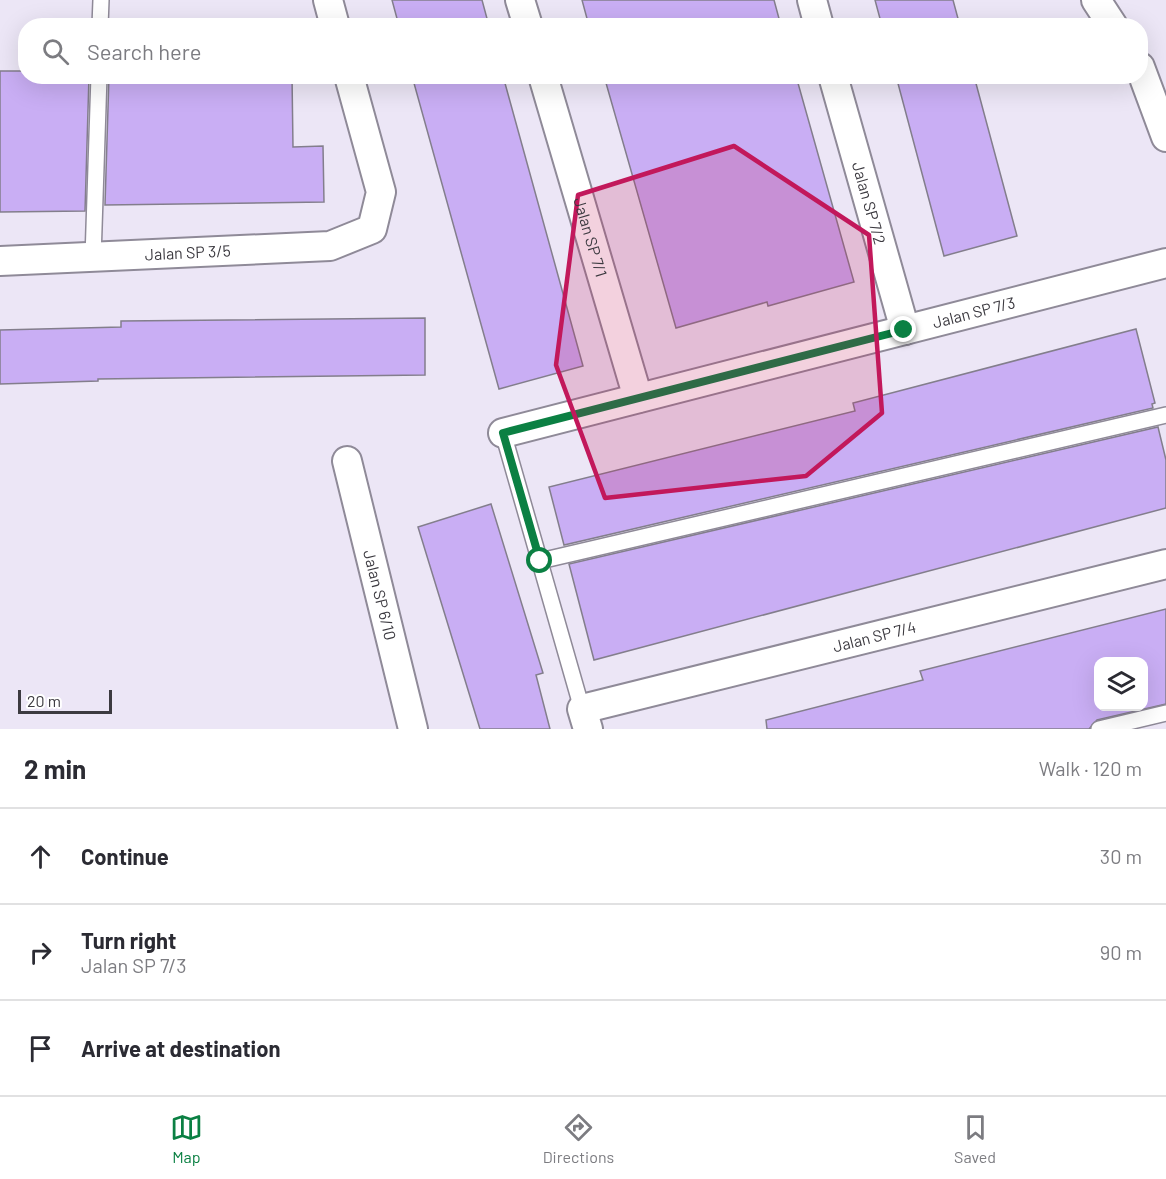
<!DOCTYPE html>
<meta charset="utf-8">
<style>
body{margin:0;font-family:Barlow,sans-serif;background:#f2f2f3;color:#2b2b33}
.controls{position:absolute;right:18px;bottom:18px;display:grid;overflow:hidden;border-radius:12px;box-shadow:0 6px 24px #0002}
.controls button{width:54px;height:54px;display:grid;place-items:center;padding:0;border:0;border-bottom:2px solid #e1e1e2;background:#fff;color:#2b2b33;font:30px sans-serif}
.scale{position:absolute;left:18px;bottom:15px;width:94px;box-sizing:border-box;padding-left:6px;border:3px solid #3c3a40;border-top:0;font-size:16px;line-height:21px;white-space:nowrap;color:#3c3a40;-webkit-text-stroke:4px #fff;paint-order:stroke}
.stop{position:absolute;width:18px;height:18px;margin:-14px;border:4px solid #0b8043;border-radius:50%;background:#fff}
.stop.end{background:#0b8043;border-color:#fff;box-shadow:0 2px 6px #0008}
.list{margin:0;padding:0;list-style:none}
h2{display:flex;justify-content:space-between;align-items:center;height:78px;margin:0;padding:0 24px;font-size:26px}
h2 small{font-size:20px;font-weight:400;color:#7c7c81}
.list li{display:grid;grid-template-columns:39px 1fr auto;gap:18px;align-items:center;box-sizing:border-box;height:96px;padding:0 24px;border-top:2px solid #e1e1e2}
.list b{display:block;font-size:22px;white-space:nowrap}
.list p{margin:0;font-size:20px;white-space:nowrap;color:#7c7c81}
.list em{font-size:20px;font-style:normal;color:#7c7c81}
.icon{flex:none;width:33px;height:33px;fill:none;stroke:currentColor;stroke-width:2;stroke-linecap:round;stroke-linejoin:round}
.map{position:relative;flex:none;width:1166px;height:729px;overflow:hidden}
.search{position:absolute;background:#fff;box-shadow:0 6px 24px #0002;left:18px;right:18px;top:18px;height:66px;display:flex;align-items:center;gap:15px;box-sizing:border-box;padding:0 21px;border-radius:24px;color:#7c7c81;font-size:22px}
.sheet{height:366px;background:#fff}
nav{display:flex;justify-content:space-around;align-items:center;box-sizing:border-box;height:84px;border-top:2px solid #e1e1e2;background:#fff;font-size:16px;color:#7c7c81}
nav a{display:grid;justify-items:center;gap:3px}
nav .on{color:#0b8043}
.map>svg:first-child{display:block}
.building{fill:#c9aef4;stroke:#837e8c;stroke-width:1.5;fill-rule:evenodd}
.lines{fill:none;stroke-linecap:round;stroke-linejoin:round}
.lane-casing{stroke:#8f8a98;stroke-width:18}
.street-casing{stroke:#8f8a98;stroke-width:32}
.lane{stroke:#fff;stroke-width:15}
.street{stroke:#fff;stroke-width:28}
.route{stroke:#0b8043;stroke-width:8}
.marked{fill:#c2185b;fill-opacity:0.2;stroke:#c2185b;stroke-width:4.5;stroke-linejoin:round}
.labels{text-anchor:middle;stroke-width:4.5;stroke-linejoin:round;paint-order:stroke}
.street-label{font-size:16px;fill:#3c3a40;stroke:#fff}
</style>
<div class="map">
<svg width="1166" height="729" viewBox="0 0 1166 729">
<rect width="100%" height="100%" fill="#ece6f6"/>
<g class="building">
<polygon points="392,0 482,0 489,26 399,26"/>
<polygon points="582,0 774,0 781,26 589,26"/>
<polygon points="875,0 953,0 960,26 882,26"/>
<polygon points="0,71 26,71 26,76 89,76 85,211 0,212"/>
<polygon points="109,76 292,76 293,147 323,146 324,202 105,205"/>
<polygon points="412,76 503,76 583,366 499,389"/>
<polygon points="604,76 796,76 854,282 768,306 767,302 676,328"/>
<polygon points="896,76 974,76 1017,236 944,256"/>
<polygon points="425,318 425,375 98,379 98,381 0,384 0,330 121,327 121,321"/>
<polygon points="1136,329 1155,403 1152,404 1153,408 564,545 549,487 855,411 853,403"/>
<polygon points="1158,427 1166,460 1166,508 594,660 569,564"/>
<polygon points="491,504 543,673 536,675 550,729 480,729 418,527"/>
<path d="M1166,609v95l-69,16 -8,9h-322l-1,-9 157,-40 -3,-9zM1098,662h45v44h-45z"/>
</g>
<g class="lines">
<defs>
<g id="lane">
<polyline points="100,26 101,0"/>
<polyline points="93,258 99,76"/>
<polyline points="503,433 582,709"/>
<polyline points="540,561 1166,415"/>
<polyline points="1099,729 1166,713"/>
</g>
<g id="street">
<polyline points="328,0 335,26"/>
<polyline points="520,0 528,26"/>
<polyline points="812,0 819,26"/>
<polyline points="1096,0 1113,26"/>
<polyline points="1140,67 1166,137"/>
<path id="s1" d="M543,76l95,322"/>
<path id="s2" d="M833,76l72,254"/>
<path id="s3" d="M0,261l330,-15 42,-17 9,-37 -32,-116"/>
<path id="s4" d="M503,433l663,-170"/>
<path id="s5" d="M347,461l66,268"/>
<path id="s6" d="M588,729l-6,-20 584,-145"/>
</g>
</defs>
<use href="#lane" class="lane-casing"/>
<use href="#street" class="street-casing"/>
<use href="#lane" class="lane"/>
<use href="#street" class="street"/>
</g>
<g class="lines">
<polyline class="route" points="540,561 503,433 904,330"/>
</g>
<path class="marked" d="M734,146l135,89 13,178 -76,63 -201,22 -49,-133 22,-170z"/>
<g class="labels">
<g class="street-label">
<text dy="6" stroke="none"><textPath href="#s2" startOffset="132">Jalan SP 7/2</textPath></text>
<text dy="6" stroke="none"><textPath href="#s1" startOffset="168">Jalan SP 7/1</textPath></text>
<text dy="6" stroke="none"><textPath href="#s3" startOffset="188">Jalan SP 3/5</textPath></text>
<text dy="6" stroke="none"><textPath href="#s4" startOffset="486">Jalan SP 7/3</textPath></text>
<text dy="6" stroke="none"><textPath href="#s5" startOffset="138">Jalan SP 6/10</textPath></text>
<text dy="6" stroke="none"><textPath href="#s6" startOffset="322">Jalan SP 7/4</textPath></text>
</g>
</g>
</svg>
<div class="controls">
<button><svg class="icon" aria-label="layers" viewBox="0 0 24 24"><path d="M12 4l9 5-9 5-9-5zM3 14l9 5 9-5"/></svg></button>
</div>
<div class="scale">20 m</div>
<div class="stop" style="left:540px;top:561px"></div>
<div class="stop end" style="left:904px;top:330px"></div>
<div class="search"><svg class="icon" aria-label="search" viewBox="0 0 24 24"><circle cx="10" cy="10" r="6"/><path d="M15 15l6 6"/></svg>Search here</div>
</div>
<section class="sheet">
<h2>2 min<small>Walk · 120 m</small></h2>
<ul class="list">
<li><svg class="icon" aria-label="ahead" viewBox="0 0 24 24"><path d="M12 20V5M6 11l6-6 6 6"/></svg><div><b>Continue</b></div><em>30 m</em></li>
<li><svg class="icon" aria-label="right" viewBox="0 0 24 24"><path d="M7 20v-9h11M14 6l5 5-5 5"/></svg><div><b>Turn right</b><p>Jalan SP 7/3</p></div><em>90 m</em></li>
<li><svg class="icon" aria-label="arrive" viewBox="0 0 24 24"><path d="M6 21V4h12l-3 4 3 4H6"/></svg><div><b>Arrive at destination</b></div></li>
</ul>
</section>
<nav>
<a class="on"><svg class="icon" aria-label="map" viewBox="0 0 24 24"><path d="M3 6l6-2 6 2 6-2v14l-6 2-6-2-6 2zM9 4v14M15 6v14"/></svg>Map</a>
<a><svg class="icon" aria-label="directions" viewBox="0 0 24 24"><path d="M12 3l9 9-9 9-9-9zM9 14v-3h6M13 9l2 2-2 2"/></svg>Directions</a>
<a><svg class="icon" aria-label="saved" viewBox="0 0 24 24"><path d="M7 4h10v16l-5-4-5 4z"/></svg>Saved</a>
</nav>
